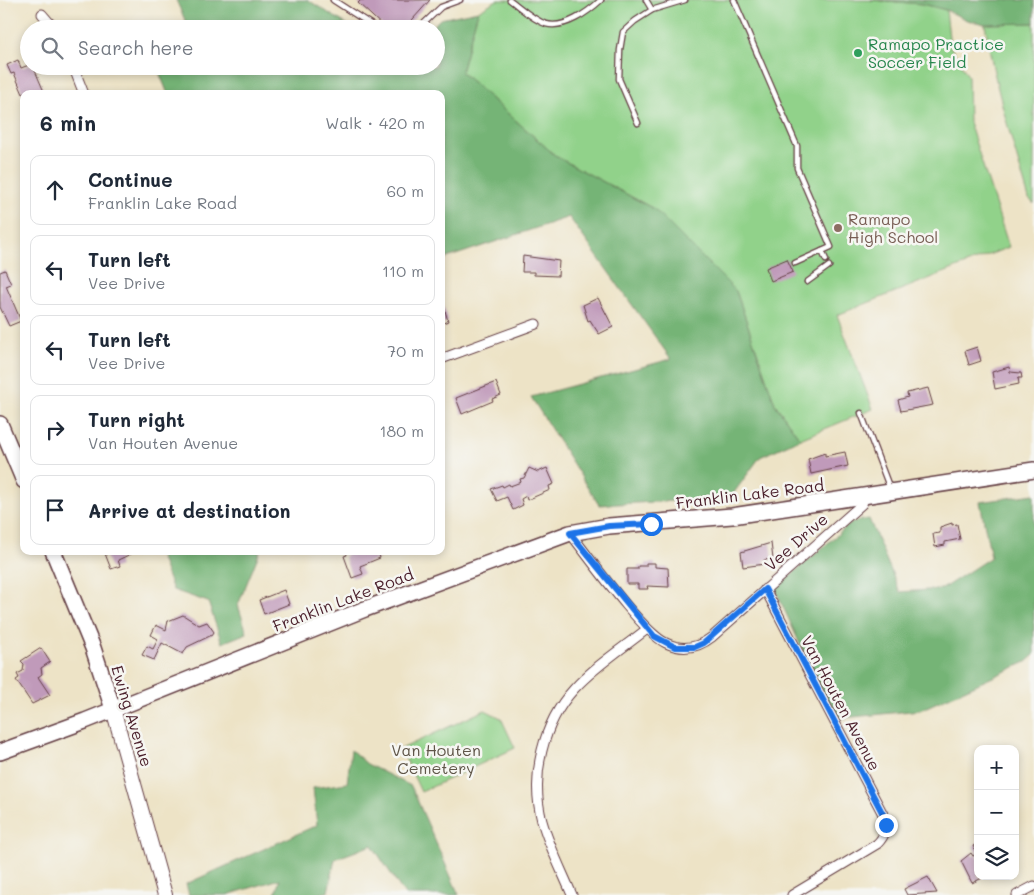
<!DOCTYPE html>
<meta charset="utf-8">
<style>
body{margin:0;font-family:Mali,sans-serif;background:#f2f2f3;color:#1f2937}
.controls{position:absolute;right:15px;bottom:15px;display:grid;overflow:hidden;border-radius:10px;box-shadow:0 2px 8px #0003}
.controls button{width:45px;height:45px;display:grid;place-items:center;padding:0;border:0;border-bottom:1px solid #e0e1e3;background:#fff;color:#1f2937;font:25px sans-serif}
.stop{position:absolute;width:15px;height:15px;margin:-11px;border:4px solid #1a73e8;border-radius:50%;background:#fff}
.stop.end{background:#1a73e8;border-color:#fff;box-shadow:0 1px 5px #0008}
.list{margin:0;padding:0;list-style:none}
h2{display:flex;justify-content:space-between;align-items:center;height:65px;margin:0;padding:0 20px;font-size:21px}
h2 small{font-size:16px;font-weight:400;color:#747a83}
.list li{display:grid;grid-template-columns:32px 1fr auto;gap:15px;align-items:center;box-sizing:border-box;height:70px;margin:0 10px 10px;padding:0 10px;border:1px solid #e0e1e3;border-radius:10px}
.list b{display:block;font-size:19px;white-space:nowrap}
.list p{margin:0;font-size:16px;white-space:nowrap;color:#747a83}
.list em{font-size:16px;font-style:normal;color:#747a83}
.icon{flex:none;width:28px;height:28px;fill:none;stroke:currentColor;stroke-width:2;stroke-linecap:round;stroke-linejoin:round}
.map{position:relative;flex:none;width:1034px;height:895px;overflow:hidden}
.search{position:absolute;background:#fff;box-shadow:0 2px 8px #0003;left:20px;top:20px;width:425px;height:55px;display:flex;align-items:center;gap:12px;box-sizing:border-box;padding:0 18px;border-radius:28px;color:#747a83;font-size:19px}
.panel{position:absolute;background:#fff;box-shadow:0 2px 8px #0003;left:20px;top:90px;width:425px;height:465px;border-radius:10px}
.map>svg:first-child{display:block}
.green{fill:#91d28a;stroke:#6e785a}
.forest{fill:#74b476;stroke:#5f6a50}
.building{fill:#c09aba}
.lines{fill:none;stroke-linecap:round;stroke-linejoin:round}
.service-casing{stroke:#623c42;stroke-width:7}
.minor-casing{stroke:#623c42;stroke-width:11}
.secondary-casing{stroke:#623c42;stroke-width:16}
.primary-casing{stroke:#623c42;stroke-width:18}
.service{stroke:#fff;stroke-width:4.5}
.minor{stroke:#fff;stroke-width:9}
.secondary{stroke:#fff;stroke-width:14}
.primary{stroke:#fff;stroke-width:15}
.route{stroke:#1a73e8;stroke-width:6}
.leisure-dot{fill:#2e9e5b;stroke:#f6f6f2;stroke-width:2}
.education-dot{fill:#8d6e63;stroke:#f6f6f2;stroke-width:2}
.labels{text-anchor:middle;stroke-width:5;stroke-linejoin:round;paint-order:stroke}
.leisure-label{font-size:16px;fill:#27864d;stroke:#f6f6f2;text-anchor:start}
.education-label{font-size:16px;fill:#785e54;stroke:#f6f6f2;text-anchor:start}
.street-label{font-size:16px;fill:#4a1f2b;stroke:#f6f6f2}
.park-label{font-size:16px;fill:#5f5548;stroke:#f6f6f2}
</style>
<div class="map">
<svg width="1034" height="895" viewBox="0 0 1034 895">
<rect width="100%" height="100%" fill="#f6f6f2"/>
<filter id="ink" filterUnits="userSpaceOnUse"><feTurbulence type="fractalNoise" baseFrequency=".02" numOctaves="2"/><feDisplacementMap in="SourceGraphic" scale="10" xChannelSelector="R" yChannelSelector="G"/><feConvolveMatrix kernelMatrix="1 2 1 2 8 2 1 2 1" color-interpolation-filters="sRGB"/></filter>
<filter id="wash" filterUnits="userSpaceOnUse"><feTurbulence type="fractalNoise" baseFrequency=".0096" numOctaves="4" result="noise"/><feDisplacementMap in="SourceGraphic" scale="20" xChannelSelector="R" yChannelSelector="G"/><feGaussianBlur stdDeviation="1.12" result="paint"/><feColorMatrix in="noise" values="0 0 0 0 0 0 0 0 0 0 0 0 0 0 0 0 0 1.4 0 .05"/><feComposite in="paint" operator="in"/></filter>
<g filter="url(#wash)">
<rect width="100%" height="100%" fill="#ede3c6"/>
<g class="green">
<polygon points="497,0 871,0 923,4 946,10 950,46 968,76 969,122 1009,247 837,315 873,409 800,439 775,404 736,291 654,209 557,157 461,72 478,11"/>
<path d="M1034,23v181l-5,-5c-17,-58 -35,-115 -44,-175z"/>
<polygon points="485,710 501,718 515,748 421,792 401,749"/>
</g>
<g class="forest">
<polygon points="176,0 308,0 354,29 189,29"/>
<polygon points="871,0 1034,0 1034,23 985,24 967,20 946,10 923,4"/>
<polygon points="478,11 461,72 557,157 654,209 736,291 775,404 800,439 760,457 733,494 691,500 599,505 531,397 671,359 569,217 441,260 441,94 168,94 159,72 173,66 436,66 436,29 430,29 440,19"/>
<polygon points="1034,494 1034,655 1026,662 920,710 834,719 775,589 852,522 869,519 900,592 942,589 991,557 980,502"/>
<polygon points="158,551 226,551 230,554 233,551 260,551 238,605 247,633 222,643 208,602 173,590"/>
<polygon points="351,750 367,764 411,786 459,895 405,895 372,845 335,859 328,892 314,895 275,895 280,879 227,895 189,895 186,884 317,825 313,788 347,783"/>
</g>
<g id="blocks">
<g class="building">
<polygon points="361,0 430,0 404,29 386,29 358,3"/>
<polygon points="18,60 21,68 29,65 33,66 45,94 23,94 14,73 11,74 7,65"/>
<polygon points="523,256 559,261 558,276 534,275 534,272 522,272"/>
<polygon points="787,259 793,272 771,281 766,268"/>
<polygon points="5,270 11,284 6,286 21,321 9,326 0,307 0,272"/>
<polygon points="441,297 448,321 441,324"/>
<polygon points="598,298 613,327 599,334 590,320 588,321 583,305"/>
<polygon points="977,347 981,361 969,365 965,351"/>
<polygon points="1009,367 1010,372 1021,373 1022,378 1018,378 1019,384 995,389 992,372"/>
<polygon points="496,382 501,395 492,399 493,401 462,414 456,398"/>
<polygon points="928,388 933,405 901,411 898,400 908,397 907,393"/>
<polygon points="845,452 848,466 811,474 808,459 825,453 825,456"/>
<polygon points="529,468 538,472 547,468 554,484 549,486 550,490 527,500 526,496 521,499 523,505 513,510 507,497 497,501 491,489 502,485 503,487 509,484 510,486 521,482 520,479 524,478"/>
<polygon points="952,523 952,525 957,524 960,539 945,542 945,545 935,547 933,534 940,533 940,527"/>
<polygon points="771,543 773,559 764,560 765,564 743,567 741,552"/>
<polygon points="104,551 137,551 118,560 120,566 111,569"/>
<polygon points="346,551 378,551 380,558 360,566 363,574 352,578 344,556 347,555"/>
<polygon points="646,563 655,563 655,567 668,568 669,587 647,586 648,589 638,589 638,584 627,584 627,569 638,569 638,566 646,566"/>
<polygon points="284,590 289,604 264,614 259,600"/>
<polygon points="183,615 199,625 207,622 214,632 212,635 187,647 183,654 162,643 154,660 142,655 147,646 153,649 158,639 151,635 156,625 166,630 168,621"/>
<polygon points="41,648 50,662 41,668 42,674 38,677 50,695 32,704 16,680 19,678 17,674 23,671 24,664 21,661"/>
<polygon points="978,843 978,876 982,878 972,883 961,861 971,853 973,856 977,854 973,846"/>
<polygon points="928,877 937,893 907,895 904,889"/>
</g>
</g>
</g>
<g filter="url(#ink)">
<use href="#blocks" fill-opacity="0" stroke="#623c42" stroke-width="1"/>
<g class="lines">
<defs>
<g id="service">
<polyline points="333,0 378,29"/>
<path d="M510,0c11,8 23,20 36,24 19,5 42,-12 55,-24"/>
<polyline points="646,0 652,10"/>
<polyline points="734,0 797,146 797,168 831,247 795,263"/>
<polyline points="418,29 441,7 460,0"/>
<polyline points="638,123 619,79 620,50 623,32 635,21 652,10 685,0"/>
<polyline points="822,251 826,260"/>
<polyline points="807,282 829,266"/>
<polyline points="861,413 890,489"/>
</g>
<g id="minor">
<polyline points="42,14 55,29"/>
<polyline points="73,66 84,94"/>
<polyline points="441,359 536,324"/>
<path d="M570,533c19,24 72,99 96,110 17,8 32,5 46,-6l150,-133 3,-8"/>
<path d="M765,589l120,229c2,11 0,18 -8,26l-85,51"/>
<path d="M572,895c-10,-24 -23,-49 -30,-74 -12,-45 1,-98 32,-132 21,-23 49,-41 73,-60"/>
<polyline points="1017,895 1034,886"/>
</g>
<polyline id="secondary" points="113,709 165,895"/>
<g id="primary">
<polyline points="0,424 24,481"/>
<polyline points="53,551 93,648 113,709"/>
<polyline points="0,752 85,721 365,609 570,533 609,526 732,516 1034,470"/>
</g>
</defs>
<use href="#service" class="service-casing"/>
<use href="#minor" class="minor-casing"/>
<use href="#secondary" class="secondary-casing"/>
<use href="#primary" class="primary-casing"/>
<use href="#service" class="service"/>
<use href="#minor" class="minor"/>
<use href="#secondary" class="secondary"/>
<use href="#primary" class="primary"/>
</g>
</g>
<g class="lines" filter="url(#ink)">
<polyline class="route" points="651,524 609,526 570,533 654,636 675,647 695,647 704,643 765,589 885,818 886,825"/>
</g>
<circle class="leisure-dot" cx="858" cy="53" r="5"/>
<circle class="education-dot" cx="838" cy="228" r="5"/>
<g class="labels">
<g class="leisure-label">
<text x="868" y="50">Ramapo Practice<tspan x="868" dy="18">Soccer Field</tspan></text>
</g>
<g class="education-label">
<text x="848" y="225">Ramapo<tspan x="848" dy="18">High School</tspan></text>
</g>
<g class="street-label">
<text transform="translate(750 494) rotate(-7)" y="6">Franklin Lake Road</text>
<text transform="translate(796 542) rotate(-41)" y="6">Vee Drive</text>
<text transform="translate(343 600) rotate(-21)" y="6">Franklin Lake Road</text>
<text transform="translate(841 703) rotate(62)" y="6">Van Houten Avenue</text>
<text transform="translate(132 716) rotate(73)" y="6">Ewing Avenue</text>
</g>
<g class="park-label">
<text x="436" y="756">Van Houten<tspan x="436" dy="18">Cemetery</tspan></text>
</g>
</g>
</svg>
<div class="controls">
<button>+</button>
<button>−</button>
<button><svg class="icon" aria-label="layers" viewBox="0 0 24 24"><path d="M12 4l9 5-9 5-9-5zM3 14l9 5 9-5"/></svg></button>
</div>
<div class="stop" style="left:651px;top:524px"></div>
<div class="stop end" style="left:886px;top:825px"></div>
<div class="search"><svg class="icon" aria-label="search" viewBox="0 0 24 24"><circle cx="10" cy="10" r="6"/><path d="M15 15l6 6"/></svg>Search here</div>
<section class="panel">
<h2>6 min<small>Walk · 420 m</small></h2>
<ul class="list">
<li><svg class="icon" aria-label="ahead" viewBox="0 0 24 24"><path d="M12 20V5M6 11l6-6 6 6"/></svg><div><b>Continue</b><p>Franklin Lake Road</p></div><em>60 m</em></li>
<li><svg class="icon" aria-label="left" viewBox="0 0 24 24"><path d="M17 20v-9H6M10 6l-5 5 5 5"/></svg><div><b>Turn left</b><p>Vee Drive</p></div><em>110 m</em></li>
<li><svg class="icon" aria-label="left" viewBox="0 0 24 24"><path d="M17 20v-9H6M10 6l-5 5 5 5"/></svg><div><b>Turn left</b><p>Vee Drive</p></div><em>70 m</em></li>
<li><svg class="icon" aria-label="right" viewBox="0 0 24 24"><path d="M7 20v-9h11M14 6l5 5-5 5"/></svg><div><b>Turn right</b><p>Van Houten Avenue</p></div><em>180 m</em></li>
<li><svg class="icon" aria-label="arrive" viewBox="0 0 24 24"><path d="M6 21V4h12l-3 4 3 4H6"/></svg><div><b>Arrive at destination</b></div></li>
</ul>
</section>
</div>
